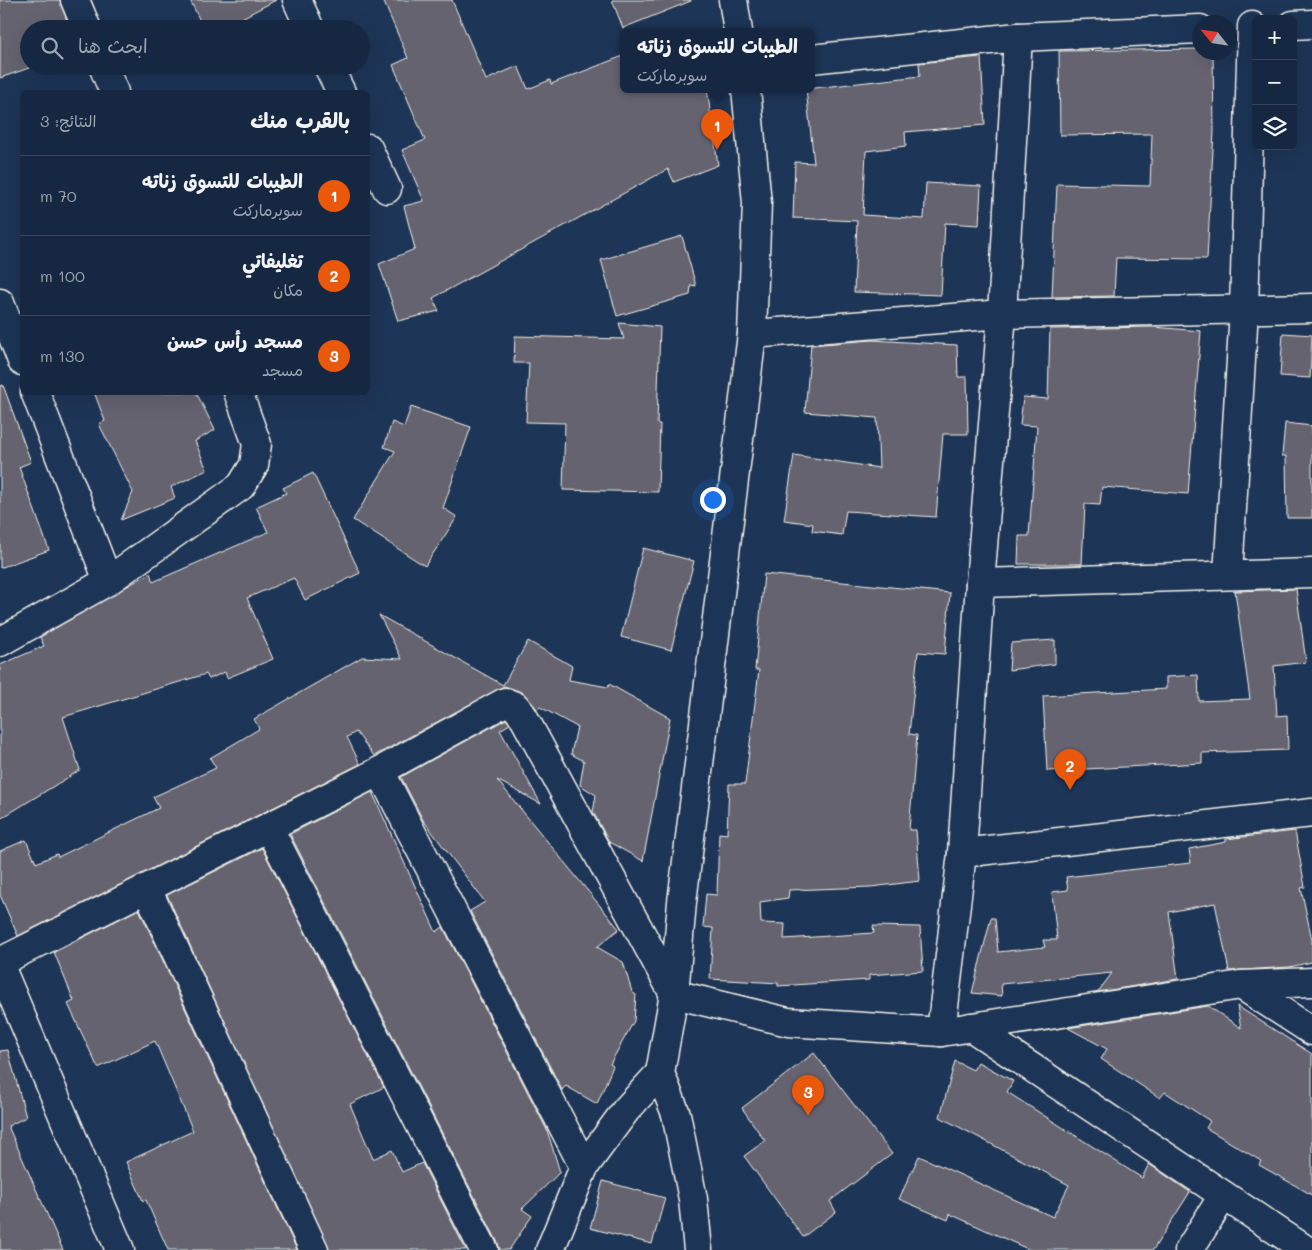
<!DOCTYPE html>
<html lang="ar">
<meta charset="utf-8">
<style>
body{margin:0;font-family:Mali,"Playpen Sans Arabic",sans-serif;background:#23344c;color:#f1f3f6;direction:rtl}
.controls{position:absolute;right:15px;top:15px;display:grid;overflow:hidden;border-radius:8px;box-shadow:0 5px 20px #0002}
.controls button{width:45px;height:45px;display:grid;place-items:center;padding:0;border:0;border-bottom:1px solid #35445a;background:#162841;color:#f1f3f6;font:25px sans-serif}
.compass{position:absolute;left:1192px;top:15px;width:45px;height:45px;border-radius:50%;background:#162841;box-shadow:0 5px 20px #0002;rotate:300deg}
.you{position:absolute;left:712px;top:499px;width:18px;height:18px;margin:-12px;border:4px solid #fff;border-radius:50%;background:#1a73e8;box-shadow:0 0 0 8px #1a73e833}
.badge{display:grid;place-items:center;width:32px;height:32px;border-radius:50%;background:#ea580c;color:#fff;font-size:16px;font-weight:700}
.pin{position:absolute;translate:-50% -41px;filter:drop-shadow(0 1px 2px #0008)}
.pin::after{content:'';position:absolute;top:26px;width:18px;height:15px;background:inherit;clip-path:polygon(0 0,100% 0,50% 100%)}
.popup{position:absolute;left:620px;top:28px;width:195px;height:65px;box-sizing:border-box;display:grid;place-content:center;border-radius:8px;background:#162841;filter:drop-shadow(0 1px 4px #0005);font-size:16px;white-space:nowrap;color:#9ea6b1}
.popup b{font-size:19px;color:#f1f3f6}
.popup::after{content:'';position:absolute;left:50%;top:100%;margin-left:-10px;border:10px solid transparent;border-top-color:#162841}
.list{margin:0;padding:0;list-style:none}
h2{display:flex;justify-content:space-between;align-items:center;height:65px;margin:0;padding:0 20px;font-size:21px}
h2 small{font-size:16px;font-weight:400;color:#9ea6b1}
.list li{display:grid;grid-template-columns:32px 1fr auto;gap:15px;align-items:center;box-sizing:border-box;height:80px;padding:0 20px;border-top:1px solid #35445a}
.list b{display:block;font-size:19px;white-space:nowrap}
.list p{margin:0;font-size:16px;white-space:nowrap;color:#9ea6b1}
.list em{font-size:16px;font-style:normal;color:#9ea6b1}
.icon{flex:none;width:28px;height:28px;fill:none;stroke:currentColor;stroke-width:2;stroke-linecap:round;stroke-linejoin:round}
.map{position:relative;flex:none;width:1312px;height:1250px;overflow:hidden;direction:ltr}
.search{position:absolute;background:#162841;box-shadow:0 5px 20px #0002;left:20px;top:20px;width:350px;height:55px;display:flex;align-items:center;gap:12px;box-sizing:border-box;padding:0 18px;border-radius:28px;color:#9ea6b1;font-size:19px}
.panel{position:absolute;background:#162841;box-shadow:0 5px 20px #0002;left:20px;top:90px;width:350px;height:305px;border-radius:8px;direction:rtl}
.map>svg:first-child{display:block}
.building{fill:#656470;stroke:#f4f1e8}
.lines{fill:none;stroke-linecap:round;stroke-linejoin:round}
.minor-casing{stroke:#f4f1e8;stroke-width:31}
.minor{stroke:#1d3557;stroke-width:28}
</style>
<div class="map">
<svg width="1312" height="1250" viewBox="0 0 1312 1250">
<rect width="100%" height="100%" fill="#1d3557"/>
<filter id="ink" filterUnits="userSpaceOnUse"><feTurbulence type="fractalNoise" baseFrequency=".02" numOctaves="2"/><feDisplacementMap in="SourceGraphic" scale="10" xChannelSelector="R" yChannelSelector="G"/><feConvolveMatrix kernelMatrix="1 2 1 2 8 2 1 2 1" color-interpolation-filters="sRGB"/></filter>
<g filter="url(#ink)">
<g class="building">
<polygon points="0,0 60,0 70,29 29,29 29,66 35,66 0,78"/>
<polygon points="190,0 276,0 221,29 204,29"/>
<polygon points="383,0 452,0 486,80 518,66 528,89 550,80 551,84 623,56 623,89 707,89 718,165 674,182 668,169 433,298 439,311 398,321 379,264 415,249 404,206 424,201 402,150 425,140 393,65 408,58"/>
<polygon points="612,0 691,0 691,1 623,28"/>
<polygon points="1200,49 1200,52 1213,52 1214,131 1207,259 1116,258 1114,296 1052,297 1057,184 1150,186 1152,134 1060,135 1059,51"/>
<polygon points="981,57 985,125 905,132 906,146 866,151 863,215 924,219 926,183 981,186 979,225 945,223 941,295 854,292 857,221 793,218 795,162 814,163 806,89 920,76 919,63"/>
<polygon points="682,236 696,286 691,285 690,295 617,316 601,260"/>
<polygon points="619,323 660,327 657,424 660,424 658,492 563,490 565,423 526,422 529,363 514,363 515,336 624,339"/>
<polygon points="1153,327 1201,331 1188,494 1102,487 1100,505 1085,504 1082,564 1018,564 1019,536 1029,536 1037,426 1020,425 1023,397 1048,399 1050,329"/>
<polygon points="1283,333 1312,335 1310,378 1280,376"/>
<polygon points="872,340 957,345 958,377 967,377 968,434 943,434 936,517 846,511 842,535 812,531 813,524 784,520 794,455 879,468 877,418 805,412 811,345"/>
<polygon points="3,385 31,462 19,467 49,550 0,568 0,386"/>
<polygon points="94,392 196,392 215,430 195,441 207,470 171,487 175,498 121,520 133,492 99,424 105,421"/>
<polygon points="411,407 471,427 443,508 457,517 425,566 353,520 395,451 384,447 392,422 404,427"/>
<polygon points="1285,423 1312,426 1312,518 1287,518 1286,456 1282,456"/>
<polygon points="313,473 360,573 305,600 294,578 247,598 273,659 227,678 225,672 209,679 206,674 63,717 80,770 0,819 0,665 44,646 40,637 150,573 153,582 268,532 256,507 286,493 283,488"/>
<polygon points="643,548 694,561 671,650 621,637"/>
<polygon points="764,574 950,593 945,654 918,652 909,734 917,735 909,830 916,830 920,881 871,887 789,890 788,898 760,902 761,923 785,924 784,939 874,933 873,926 920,927 923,971 869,975 869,980 778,986 778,983 710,979 713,928 703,927 706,894 717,895 719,833 727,834 729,784 745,784 759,670 755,670"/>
<polygon points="1296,589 1306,662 1274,666 1277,716 1287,715 1288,750 1202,753 1202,763 1047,771 1043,696 1166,689 1166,677 1198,675 1199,701 1250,699 1235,591"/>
<polygon points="379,615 503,685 528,641 572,666 569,680 608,687 609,684 670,718 643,861 609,842 593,812 596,795 580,785 584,761 571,754 577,727 540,707 537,709 521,692 504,686 374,756 356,732 347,737 360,764 18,936 0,895 0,851 26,840 36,863 57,854 58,857 159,808 153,797 216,768 210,758 259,729 254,719 362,657 402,659"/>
<polygon points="1055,640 1055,664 1009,670 1011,643"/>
<polygon points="506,719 510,724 500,730 541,804 497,780 619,929 597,947 623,962 632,992 636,995 634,1021 610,1064 613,1066 597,1104 566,1086 562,1090 470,911 485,902 423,820 401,777"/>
<polygon points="372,792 436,932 443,927 547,1130 560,1172 522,1209 532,1216 509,1250 500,1250 498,1243 290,834"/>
<polygon points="1295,831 1305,887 1301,888 1312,940 1312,962 1289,967 1229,971 1215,903 1169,912 1178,979 1098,992 1112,973 1001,984 1002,996 972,993 991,918 995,918 998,952 1045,947 1043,940 1057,940 1052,892 1068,890 1066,877 1191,863 1189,849 1226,842 1226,839"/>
<polygon points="262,848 384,1087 350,1104 373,1159 392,1150 402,1172 422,1163 466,1250 329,1250 167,895"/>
<polygon points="139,909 297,1250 168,1250 146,1200 143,1201 126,1162 193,1131 155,1041 98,1068 68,1004 74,1001 54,952"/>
<polygon points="1208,1006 1241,1028 1237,1006 1312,1054 1312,1195 1259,1165 1261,1161 1206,1128 1210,1121 1165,1092 1160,1098 1101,1059 1107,1049 1068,1028"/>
<polygon points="8,1050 26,1117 8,1126 63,1250 0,1250 0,1051"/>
<polygon points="814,1053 892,1154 830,1201 836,1212 803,1237 744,1156 765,1141 742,1108"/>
<polygon points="955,1061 973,1070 978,1062 1013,1081 1007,1092 1142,1178 1149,1164 1190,1192 1153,1250 1030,1250 950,1214 948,1220 899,1199 919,1156 1053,1217 1069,1185 940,1117"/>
<polygon points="603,1181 665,1198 652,1244 590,1228"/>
</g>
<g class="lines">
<defs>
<g id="minor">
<polyline points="75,0 87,29"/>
<polyline points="297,0 310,29"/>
<polyline points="733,0 738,31"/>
<polyline points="1293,25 1312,24"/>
<polyline points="811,59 1018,37 1200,29"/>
<polyline points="103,66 114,92"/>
<polyline points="328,66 341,92"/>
<polyline points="368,148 387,189"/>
<polyline points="0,303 22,361"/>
<polyline points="752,334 1002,314 1312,308"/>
<polyline points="35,392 108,581"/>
<polyline points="1228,575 1244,310 1252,26"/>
<polyline points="980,583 1312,573"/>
<polyline points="0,642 108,581 241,486 254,465 257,444 238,392"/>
<polyline points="380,771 584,1167"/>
<polyline points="269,828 484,1250"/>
<polyline points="962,853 1312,813"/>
<polyline points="147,889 314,1250"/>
<polyline points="0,962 380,771 505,702 515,706 523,716 674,994 788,1022 941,1032 1241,985 1312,982"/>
<polyline points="0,966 120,1250"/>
<polyline points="1241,985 1312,1031"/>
<polyline points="971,1027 1306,1250"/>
<polyline points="941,1032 962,853 980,583 1002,314 1018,37"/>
<polyline points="550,1250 584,1167 626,1110 660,1073"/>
<polyline points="698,1250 693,1199 676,1114 660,1073 674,994 682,902 752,334 757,203 746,89"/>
<polyline points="1189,1250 1223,1196"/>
</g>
</defs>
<use href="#minor" class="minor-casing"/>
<use href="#minor" class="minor"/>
</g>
</g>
</svg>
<div class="controls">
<button>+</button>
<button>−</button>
<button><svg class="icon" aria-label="layers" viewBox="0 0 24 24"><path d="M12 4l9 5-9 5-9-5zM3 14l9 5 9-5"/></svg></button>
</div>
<svg class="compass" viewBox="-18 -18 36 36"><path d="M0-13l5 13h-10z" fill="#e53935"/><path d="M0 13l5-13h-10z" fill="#9ea6b1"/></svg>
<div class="you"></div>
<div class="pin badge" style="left:717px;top:150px">1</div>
<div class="popup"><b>الطيبات للتسوق زناته</b>سوبرماركت</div>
<div class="pin badge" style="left:1070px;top:790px">2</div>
<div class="pin badge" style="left:808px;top:1116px">3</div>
<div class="search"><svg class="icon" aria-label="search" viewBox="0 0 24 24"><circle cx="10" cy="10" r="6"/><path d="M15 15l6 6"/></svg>ابحث هنا</div>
<section class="panel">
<h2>بالقرب منك<small>النتائج: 3</small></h2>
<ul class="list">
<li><span class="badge">1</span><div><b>الطيبات للتسوق زناته</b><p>سوبرماركت</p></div><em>70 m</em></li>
<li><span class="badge">2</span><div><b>تغليفاتي</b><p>مكان</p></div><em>100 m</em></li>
<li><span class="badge">3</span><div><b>مسجد رأس حسن</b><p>مسجد</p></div><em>130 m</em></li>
</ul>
</section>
</div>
